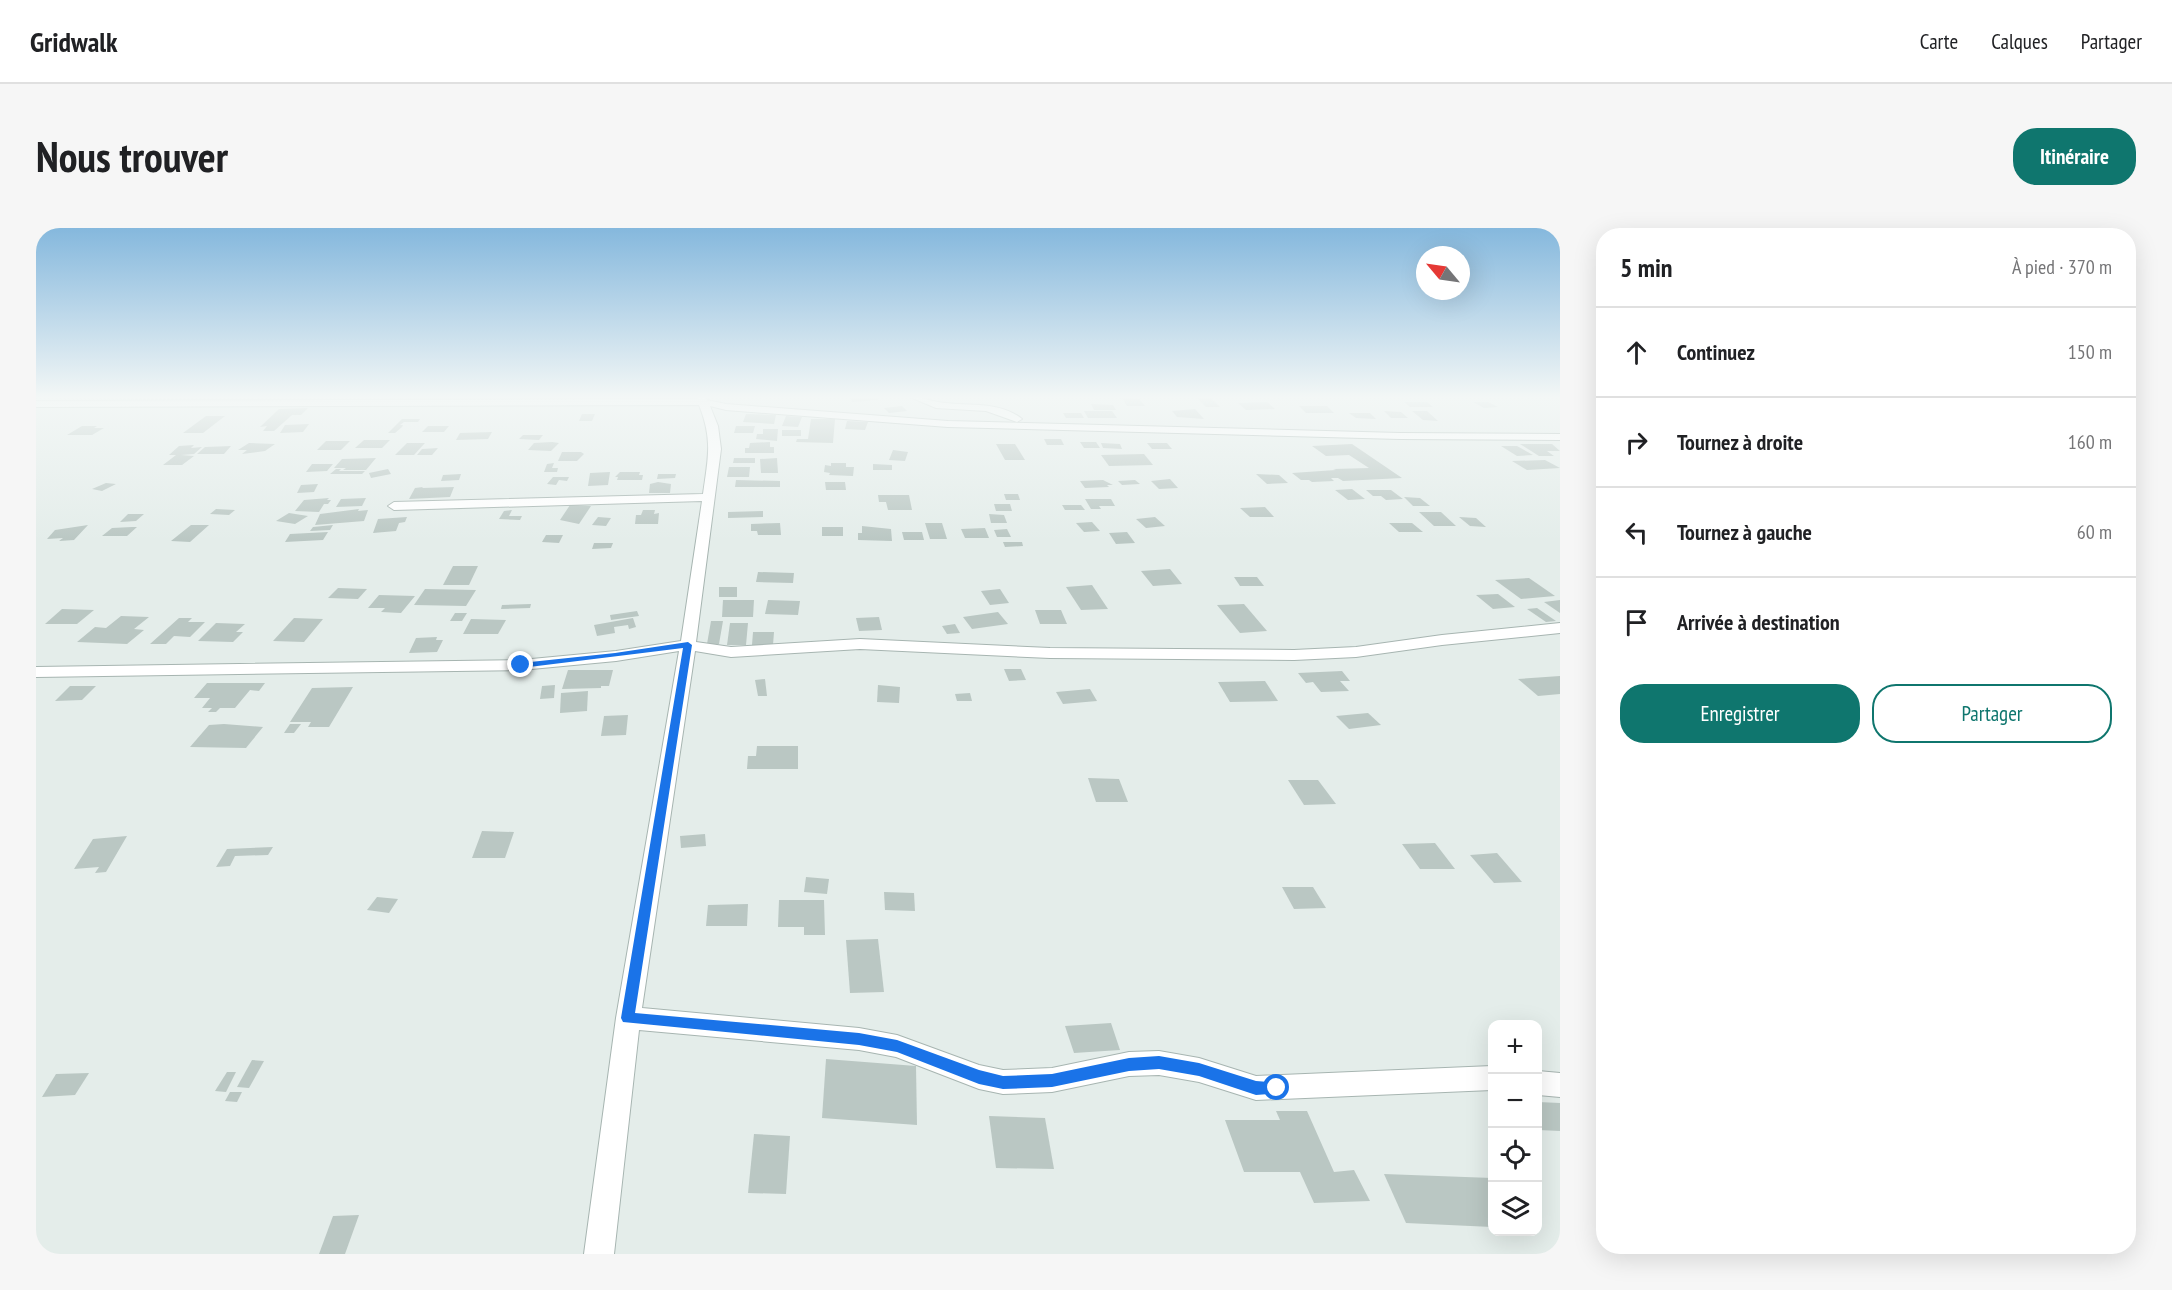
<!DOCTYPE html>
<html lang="fr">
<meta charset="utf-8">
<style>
body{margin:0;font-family:"PT Sans Narrow",sans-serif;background:#f6f6f6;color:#202124}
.controls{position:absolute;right:18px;bottom:18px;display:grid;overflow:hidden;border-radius:12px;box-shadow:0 6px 24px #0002}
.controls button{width:54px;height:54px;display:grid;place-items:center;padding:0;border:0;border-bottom:2px solid #e0e0e0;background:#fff;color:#202124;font:30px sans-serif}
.compass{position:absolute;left:1380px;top:18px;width:54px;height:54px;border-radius:50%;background:#fff;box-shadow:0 6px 24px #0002;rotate:299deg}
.stop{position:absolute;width:18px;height:18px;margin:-14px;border:4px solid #1a73e8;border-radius:50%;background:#fff}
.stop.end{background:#1a73e8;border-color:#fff;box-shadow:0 2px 6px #0008}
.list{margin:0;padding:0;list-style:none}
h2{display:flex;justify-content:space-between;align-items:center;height:78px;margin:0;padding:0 24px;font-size:26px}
h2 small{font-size:20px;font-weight:400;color:#757577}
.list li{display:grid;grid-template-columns:39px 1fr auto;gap:18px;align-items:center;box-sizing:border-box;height:90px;padding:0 24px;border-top:2px solid #e0e0e0}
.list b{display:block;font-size:22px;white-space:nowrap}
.list em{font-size:20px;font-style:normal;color:#757577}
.actions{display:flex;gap:12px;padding:18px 24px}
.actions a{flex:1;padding:14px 0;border:2px solid #0f766e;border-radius:24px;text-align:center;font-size:21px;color:#0f766e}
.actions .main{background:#0f766e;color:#fff}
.icon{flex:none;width:33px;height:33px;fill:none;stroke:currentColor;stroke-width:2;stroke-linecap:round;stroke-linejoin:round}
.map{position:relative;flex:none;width:1524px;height:1026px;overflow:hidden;border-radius:24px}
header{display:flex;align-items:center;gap:36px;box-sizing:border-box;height:84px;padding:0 30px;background:#fff;border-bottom:2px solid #e0e0e0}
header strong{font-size:28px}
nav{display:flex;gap:33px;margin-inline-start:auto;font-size:21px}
.intro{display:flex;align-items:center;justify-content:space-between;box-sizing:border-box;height:144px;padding:0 36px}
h1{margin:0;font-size:42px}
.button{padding:15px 27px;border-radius:24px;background:#0f766e;color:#fff;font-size:21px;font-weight:700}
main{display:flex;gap:36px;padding:0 36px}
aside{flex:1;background:#fff;border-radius:24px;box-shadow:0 6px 24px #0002}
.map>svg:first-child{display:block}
.building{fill:#bac7c3}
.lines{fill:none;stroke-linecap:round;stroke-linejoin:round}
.minor-casing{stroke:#a7b5b1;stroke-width:2}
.minor{fill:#fff;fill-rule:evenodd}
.route{fill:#1a73e8}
</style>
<header>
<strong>Gridwalk</strong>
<nav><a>Carte</a><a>Calques</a><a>Partager</a></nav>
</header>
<div class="intro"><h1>Nous trouver</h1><a class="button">Itinéraire</a></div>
<main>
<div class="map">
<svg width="1524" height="1026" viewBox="0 0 1524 1026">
<rect width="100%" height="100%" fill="#e4edea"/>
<g class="building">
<polygon points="814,169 840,169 842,172 816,174"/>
<polygon points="1160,169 1174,169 1184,179 1170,179"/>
<polygon points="1086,170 1103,171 1109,178 1091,178"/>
<polygon points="1231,174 1239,181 1210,182 1202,175"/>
<polygon points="1368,174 1391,174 1397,179 1374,179"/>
<polygon points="1437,174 1452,174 1462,179 1448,180"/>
<polygon points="1055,176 1077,177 1080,182 1058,182"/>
<polygon points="866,178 871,183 853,185 848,180"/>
<polygon points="1263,178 1291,178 1298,185 1270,185"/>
<polygon points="272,180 265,187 256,187 238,203 227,203 231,198 224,199 243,181"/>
<polygon points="1159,181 1168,191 1141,189 1136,183"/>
<polygon points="1048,183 1076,183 1081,190 1052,190"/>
<polygon points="1348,183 1365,184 1372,190 1355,190"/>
<polygon points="1376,183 1391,183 1402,193 1387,192"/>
<polygon points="1027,185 1045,185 1048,190 1030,190"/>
<polygon points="1313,185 1334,185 1340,191 1320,190"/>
<polygon points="546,186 559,186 556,193 543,193"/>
<polygon points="710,186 740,187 738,196 707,194"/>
<polygon points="170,188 189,188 167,205 147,205"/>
<polygon points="750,188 766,189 762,199 746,198"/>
<polygon points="366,191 384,191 382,194 368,194 364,197 367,197 366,199 359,205 352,205"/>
<polygon points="775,191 799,191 797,215 760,214 761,211 772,211"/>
<polygon points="811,193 832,194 829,202 809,201"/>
<polygon points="273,196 267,204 244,205 249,197"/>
<polygon points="46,198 61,198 58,200 68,200 56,207 31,207"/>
<polygon points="392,198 413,198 408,204 386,204"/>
<polygon points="700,198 719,198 717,205 698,205"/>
<polygon points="727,201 742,201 741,213 720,211 721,206 727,206"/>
<rect x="746" y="202" width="19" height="6"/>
<polygon points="456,204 452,211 420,212 424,205"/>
<polygon points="487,207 507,207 503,212 483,211"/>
<polygon points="1008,211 1025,211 1028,217 1011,217"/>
<polygon points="328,212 354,212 346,220 319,220"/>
<polygon points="290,213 314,213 305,222 281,222"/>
<polygon points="516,214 523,215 515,223 492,222 498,215"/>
<polygon points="734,214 734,219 738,219 738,225 709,225 709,220 713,220 714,215"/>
<polygon points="1044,214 1060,214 1064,220 1048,220"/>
<polygon points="213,215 239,216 229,223 206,226 211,222 202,222"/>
<polygon points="371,215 389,215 378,227 359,227"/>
<polygon points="1065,215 1084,216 1086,221 1067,220"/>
<polygon points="1111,215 1131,215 1136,221 1116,221"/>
<polygon points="960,216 979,216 989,232 969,232"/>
<polygon points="1316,216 1366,250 1307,253 1302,250 1295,250 1298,253 1276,254 1273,252 1265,252 1256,245 1300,242 1297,241 1333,240 1313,227 1290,228 1276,218"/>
<polygon points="1484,216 1516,216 1524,223 1511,223 1518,228 1503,228"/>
<polygon points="158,217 155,220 166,219 158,226 145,227 158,228 146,237 127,237 140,227 133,227 143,218"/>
<polygon points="195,218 188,226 161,226 169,219"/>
<polygon points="1465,218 1481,218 1497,227 1481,228"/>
<polygon points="402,220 396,227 381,227 386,221"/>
<polygon points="857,222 872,224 869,233 853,232"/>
<polygon points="526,224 545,224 548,226 541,233 522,233"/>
<polygon points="1108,226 1117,237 1073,238 1065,227"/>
<polygon points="340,230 330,242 307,242 310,240 298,240 306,231"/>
<polygon points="698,230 719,230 719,235 697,235"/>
<polygon points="741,230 742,245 725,245 724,231"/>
<polygon points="1509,232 1524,240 1491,242 1476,233"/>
<polygon points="518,235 516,240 522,240 521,244 508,244 511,236"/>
<polygon points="795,235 810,235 810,239 818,239 817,248 793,247 794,245 788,244 789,237 795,238"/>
<polygon points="276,236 297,236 291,243 270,244"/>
<polygon points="837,236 856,237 856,242 837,242"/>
<polygon points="693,239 714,239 713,249 691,249"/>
<polygon points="300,241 305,241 303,243 329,243 326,246 294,246"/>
<polygon points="352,241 355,246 335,250 333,245"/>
<polygon points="574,244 572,257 552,258 554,245"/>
<polygon points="584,244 604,244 603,247 607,247 606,252 581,252 582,249 579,249"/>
<polygon points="425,246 423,252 405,253 407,247"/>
<polygon points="622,246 640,246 639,250 621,251"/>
<polygon points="1220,246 1243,247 1252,255 1231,256"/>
<polygon points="517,249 533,249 531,253 523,252 520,257 511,256"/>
<polygon points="1134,251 1142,260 1123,261 1115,253"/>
<polygon points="700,252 744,253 744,259 699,259"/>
<polygon points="1067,252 1077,257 1071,257 1073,259 1049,260 1044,253"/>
<polygon points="1099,252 1104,256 1086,257 1082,253"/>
<polygon points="622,254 635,256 634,265 613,265 614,256"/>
<polygon points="789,254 809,254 810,262 790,262"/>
<polygon points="70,255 80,256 66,263 56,261"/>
<polygon points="282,256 278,264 261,265 265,257"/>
<polygon points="387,259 386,260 418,259 414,269 373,271 379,260"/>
<polygon points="1316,261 1329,271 1312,272 1299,262"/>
<polygon points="1330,262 1355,262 1367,271 1350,272 1345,268 1337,268"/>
<polygon points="968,266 982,266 984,272 970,272"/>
<polygon points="842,267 873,267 876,282 852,282 850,274 843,274"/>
<polygon points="1368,269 1384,270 1394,278 1377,278"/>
<polygon points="293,270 291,272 295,272 292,276 288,276 283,284 259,283 268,272"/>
<polygon points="330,270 326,278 300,279 305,271"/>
<polygon points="1049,271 1075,271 1079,278 1063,278 1065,281 1055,281"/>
<polygon points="958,276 974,276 976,283 960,283"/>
<polygon points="534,277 555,278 543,296 524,292"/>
<polygon points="1026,277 1045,277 1049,282 1029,282"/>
<polygon points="1229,279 1238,289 1214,289 1204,280"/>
<polygon points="180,281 199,282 193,287 174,286"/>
<polygon points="323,281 322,283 332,282 328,293 279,297 284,286"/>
<polygon points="476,282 473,288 486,288 484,292 463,291 468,283"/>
<polygon points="607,282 619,282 618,286 623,285 622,296 599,296 600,287 605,287"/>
<polygon points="727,283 727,289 692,290 692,284"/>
<polygon points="1383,284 1405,284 1420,298 1398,298"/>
<polygon points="253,285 272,288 259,296 240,293"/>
<polygon points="92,286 108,286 100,293 84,294"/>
<polygon points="953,286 968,287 971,295 955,295"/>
<polygon points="371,289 369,294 363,295 360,303 337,305 342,291"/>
<polygon points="562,289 575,290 570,298 556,297"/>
<polygon points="1119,289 1129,298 1110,300 1100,291"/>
<polygon points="1423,289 1440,290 1450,299 1434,298"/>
<polygon points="1056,294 1064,303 1048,304 1040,295"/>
<polygon points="744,295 745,307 722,307 721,303 715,303 715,296"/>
<polygon points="889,295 906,295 911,311 894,311"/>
<polygon points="1353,295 1376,295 1387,304 1363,304"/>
<polygon points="52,297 38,312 23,313 27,310 11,311 19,302"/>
<polygon points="155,297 173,297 154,314 135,313"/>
<polygon points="297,297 294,302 274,303 277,299"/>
<polygon points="826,298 855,301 856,313 822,312 822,305 826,305"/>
<polygon points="96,299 101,299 91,308 66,308 76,300"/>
<rect x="786" y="299" width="21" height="9"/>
<polygon points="949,300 953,310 929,310 925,301"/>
<polygon points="971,301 975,309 961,309 958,302"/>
<polygon points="292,304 287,312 249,314 254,306"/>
<polygon points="866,304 886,304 888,312 868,312"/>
<polygon points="1091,304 1099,315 1080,316 1073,305"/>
<polygon points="510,307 527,307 523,315 506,314"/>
<polygon points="967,314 986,314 987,318 969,319"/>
<polygon points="558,315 577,315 575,320 556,321"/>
<polygon points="417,338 442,338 433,357 407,357"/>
<polygon points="1134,341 1146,356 1117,358 1105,343"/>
<polygon points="722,344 758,345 757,355 720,354"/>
<polygon points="1198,349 1221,349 1228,358 1204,358"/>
<polygon points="1493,350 1519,368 1485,371 1459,352"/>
<polygon points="1056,357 1072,381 1045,382 1030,359"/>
<rect x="683" y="359" width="18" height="10"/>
<polygon points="302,360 331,361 322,371 292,370"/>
<polygon points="389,361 440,362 430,378 378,377"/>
<polygon points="964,361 973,375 954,377 945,363"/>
<polygon points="1462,366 1479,379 1457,381 1440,367"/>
<polygon points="343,367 379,368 365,385 345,384 349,380 332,380"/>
<polygon points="687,372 718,372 717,389 686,389"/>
<polygon points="732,372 764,373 762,387 729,386"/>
<polygon points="1524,372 1524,385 1508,374"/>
<polygon points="495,376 494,380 465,381 466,377"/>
<polygon points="1208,376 1231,403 1204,405 1181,377"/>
<polygon points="1501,380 1520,393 1510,394 1491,381"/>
<polygon points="26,381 58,382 41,396 9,396"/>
<polygon points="999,382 1025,382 1031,396 1004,396"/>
<polygon points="601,383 603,388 575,392 574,387"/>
<polygon points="962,384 972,396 936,401 927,389"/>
<polygon points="419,385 431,385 426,393 414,393"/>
<polygon points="85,388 113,389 98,401 108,402 91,416 41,414 59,399 70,400"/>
<polygon points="843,389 846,402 823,403 820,390"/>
<polygon points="143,390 156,390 152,394 169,394 154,409 138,408 130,416 114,416"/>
<polygon points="258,390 287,391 268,414 237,413"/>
<polygon points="597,390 600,399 593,401 592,397 578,399 579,405 561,408 558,397"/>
<polygon points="435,391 470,392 462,406 427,406"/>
<polygon points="675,393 687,393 683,416 671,416"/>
<polygon points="180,395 209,396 200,404 207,404 197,414 162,413"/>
<polygon points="694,395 712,395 710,417 691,417"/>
<polygon points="919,396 924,405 911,406 906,398"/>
<polygon points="717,404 738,404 737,417 716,417"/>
<polygon points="401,409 400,412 407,412 401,424 373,425 380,410"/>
<polygon points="968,441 985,441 990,452 973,453"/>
<polygon points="532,442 577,442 573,458 565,458 565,460 526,461"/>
<polygon points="1306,443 1314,453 1304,453 1313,463 1285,464 1277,454 1270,455 1262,445"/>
<polygon points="1524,448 1524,466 1502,468 1482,451"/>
<polygon points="729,451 731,468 722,468 719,452"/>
<polygon points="1229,453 1242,473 1194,474 1182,454"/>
<polygon points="171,455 229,455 223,463 214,462 199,480 184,480 180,484 172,484 176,480 166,480 174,470 158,470"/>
<polygon points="519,457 518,470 504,471 506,458"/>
<polygon points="842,457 864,459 863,475 841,474"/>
<polygon points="34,458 60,458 46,472 19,473"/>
<polygon points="317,459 293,499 272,499 275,494 254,494 276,460"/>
<polygon points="1054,461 1061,473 1027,476 1020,464"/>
<polygon points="552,463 551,483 524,485 525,465"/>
<polygon points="934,465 936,473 921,473 919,466"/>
<polygon points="1332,485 1345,497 1313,501 1300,488"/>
<polygon points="592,487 590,507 565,508 568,488"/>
<polygon points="188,496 227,499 210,520 154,519 173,497"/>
<polygon points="254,496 265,496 258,505 248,505"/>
<polygon points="721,518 762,518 762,541 711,541 712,528 720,528"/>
<polygon points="1052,550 1083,551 1092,574 1060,574"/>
<polygon points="1252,552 1282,552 1300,576 1268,577"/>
<polygon points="446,603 478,604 469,630 436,630"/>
<polygon points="669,606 670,618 645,620 644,608"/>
<polygon points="91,608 70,644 59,645 63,639 38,641 57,611"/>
<polygon points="1399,615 1419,641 1384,641 1366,616"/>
<polygon points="237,619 232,627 199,628 194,638 180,639 191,621"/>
<polygon points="1461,625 1486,654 1458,655 1434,627"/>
<polygon points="770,649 793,651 791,666 768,664"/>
<polygon points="1246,659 1277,659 1290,680 1258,681"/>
<polygon points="848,664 878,665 879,683 849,682"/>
<polygon points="341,669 362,671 353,685 331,682"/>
<polygon points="743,672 788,672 789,707 768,707 768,699 742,699"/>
<polygon points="712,676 711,698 670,698 672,677"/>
<polygon points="842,711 848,764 814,765 810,712"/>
<polygon points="1075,795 1084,822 1038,825 1029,798"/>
<polygon points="790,831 880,838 881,897 786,890"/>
<polygon points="216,832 228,833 213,860 201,859"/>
<polygon points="191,844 200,844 190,864 179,863"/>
<polygon points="53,845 39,867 6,869 20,846"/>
<polygon points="194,864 206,864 201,874 189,873"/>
<polygon points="1502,874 1524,875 1524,903 1502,902"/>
<polygon points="1240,883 1271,883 1298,944 1318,942 1334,973 1278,975 1264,944 1208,944 1189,892 1244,892"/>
<polygon points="953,888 1009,890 1018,941 960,940"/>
<polygon points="718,906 754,908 750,966 712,965"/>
<polygon points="1348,946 1456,950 1456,999 1370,995"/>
<polygon points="323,987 309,1026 283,1026 297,988"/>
</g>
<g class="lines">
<defs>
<g id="minor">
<path d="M660,169h10l1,3 19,4 222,17 452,12 160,1v6l-160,-1 -452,-12 -222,-17 -16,-4 8,20 3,23 -25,193 35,5 129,-8 190,9 244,2 62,-3 86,-12 118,-12v10l-118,12 -86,12 -62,3 -244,-2 -190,-9 -129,8 -36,-6 -53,357 217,20 38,7 82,30 24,5 49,-2 77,-16 30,-1 40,7 57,18 236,-10v24l-236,10 -57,-18 -40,-7 -30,1 -77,16 -49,2 -24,-5 -83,-32 -37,-7 -220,-20 -25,224h-30l32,-236 63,-367 -63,10 -95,9 -485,7v-10l485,-7 95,-9 65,-10 21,-140 -308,9 -6,-4 6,-4 309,-8c5,-36 10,-54 -4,-89l-663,2v-6l661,-2z"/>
<path d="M874,169c11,0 18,3 28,5 28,5 61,-2 84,17l-5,3 -31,-11 -50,-3z"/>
<polygon points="1502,843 1524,845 1524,869 1502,867"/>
</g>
</defs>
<use href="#minor" class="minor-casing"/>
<use href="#minor" class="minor"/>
</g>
<linearGradient id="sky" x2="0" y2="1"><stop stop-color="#85b8dd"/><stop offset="0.54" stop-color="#f3f7f6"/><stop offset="1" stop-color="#f3f7f6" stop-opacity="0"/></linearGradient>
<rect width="1524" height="313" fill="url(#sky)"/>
<polygon class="route" points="652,414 656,417 599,785 823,805 861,812 943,842 967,848 1016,846 1093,830 1123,828 1163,835 1220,853 1246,855 1248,860 1246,865 1220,867 1163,848 1123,841 1093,843 1016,859 967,861 943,856 861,824 823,817 587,794 585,790 647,420 485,440 480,437 485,435 579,425"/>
</svg>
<div class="controls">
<button>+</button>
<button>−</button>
<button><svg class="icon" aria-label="locate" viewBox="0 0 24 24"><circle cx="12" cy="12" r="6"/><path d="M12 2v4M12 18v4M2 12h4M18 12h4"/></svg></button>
<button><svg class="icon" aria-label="layers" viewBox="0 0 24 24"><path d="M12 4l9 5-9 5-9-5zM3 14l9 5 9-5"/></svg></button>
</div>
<svg class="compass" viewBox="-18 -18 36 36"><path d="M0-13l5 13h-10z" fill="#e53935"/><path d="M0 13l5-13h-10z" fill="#757577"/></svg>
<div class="stop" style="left:1241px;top:860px"></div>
<div class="stop end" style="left:485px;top:437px"></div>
</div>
<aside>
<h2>5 min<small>À pied · 370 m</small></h2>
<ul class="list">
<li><svg class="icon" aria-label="ahead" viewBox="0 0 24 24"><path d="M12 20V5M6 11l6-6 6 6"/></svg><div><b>Continuez</b></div><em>150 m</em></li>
<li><svg class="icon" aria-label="right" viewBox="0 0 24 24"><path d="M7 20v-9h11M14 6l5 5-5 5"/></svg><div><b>Tournez à droite</b></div><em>160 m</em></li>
<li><svg class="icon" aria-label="left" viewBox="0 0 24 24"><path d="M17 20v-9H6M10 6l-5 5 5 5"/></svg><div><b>Tournez à gauche</b></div><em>60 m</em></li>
<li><svg class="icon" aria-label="arrive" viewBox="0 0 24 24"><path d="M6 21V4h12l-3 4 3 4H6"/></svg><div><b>Arrivée à destination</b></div></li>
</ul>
<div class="actions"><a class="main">Enregistrer</a><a>Partager</a></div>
</aside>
</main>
